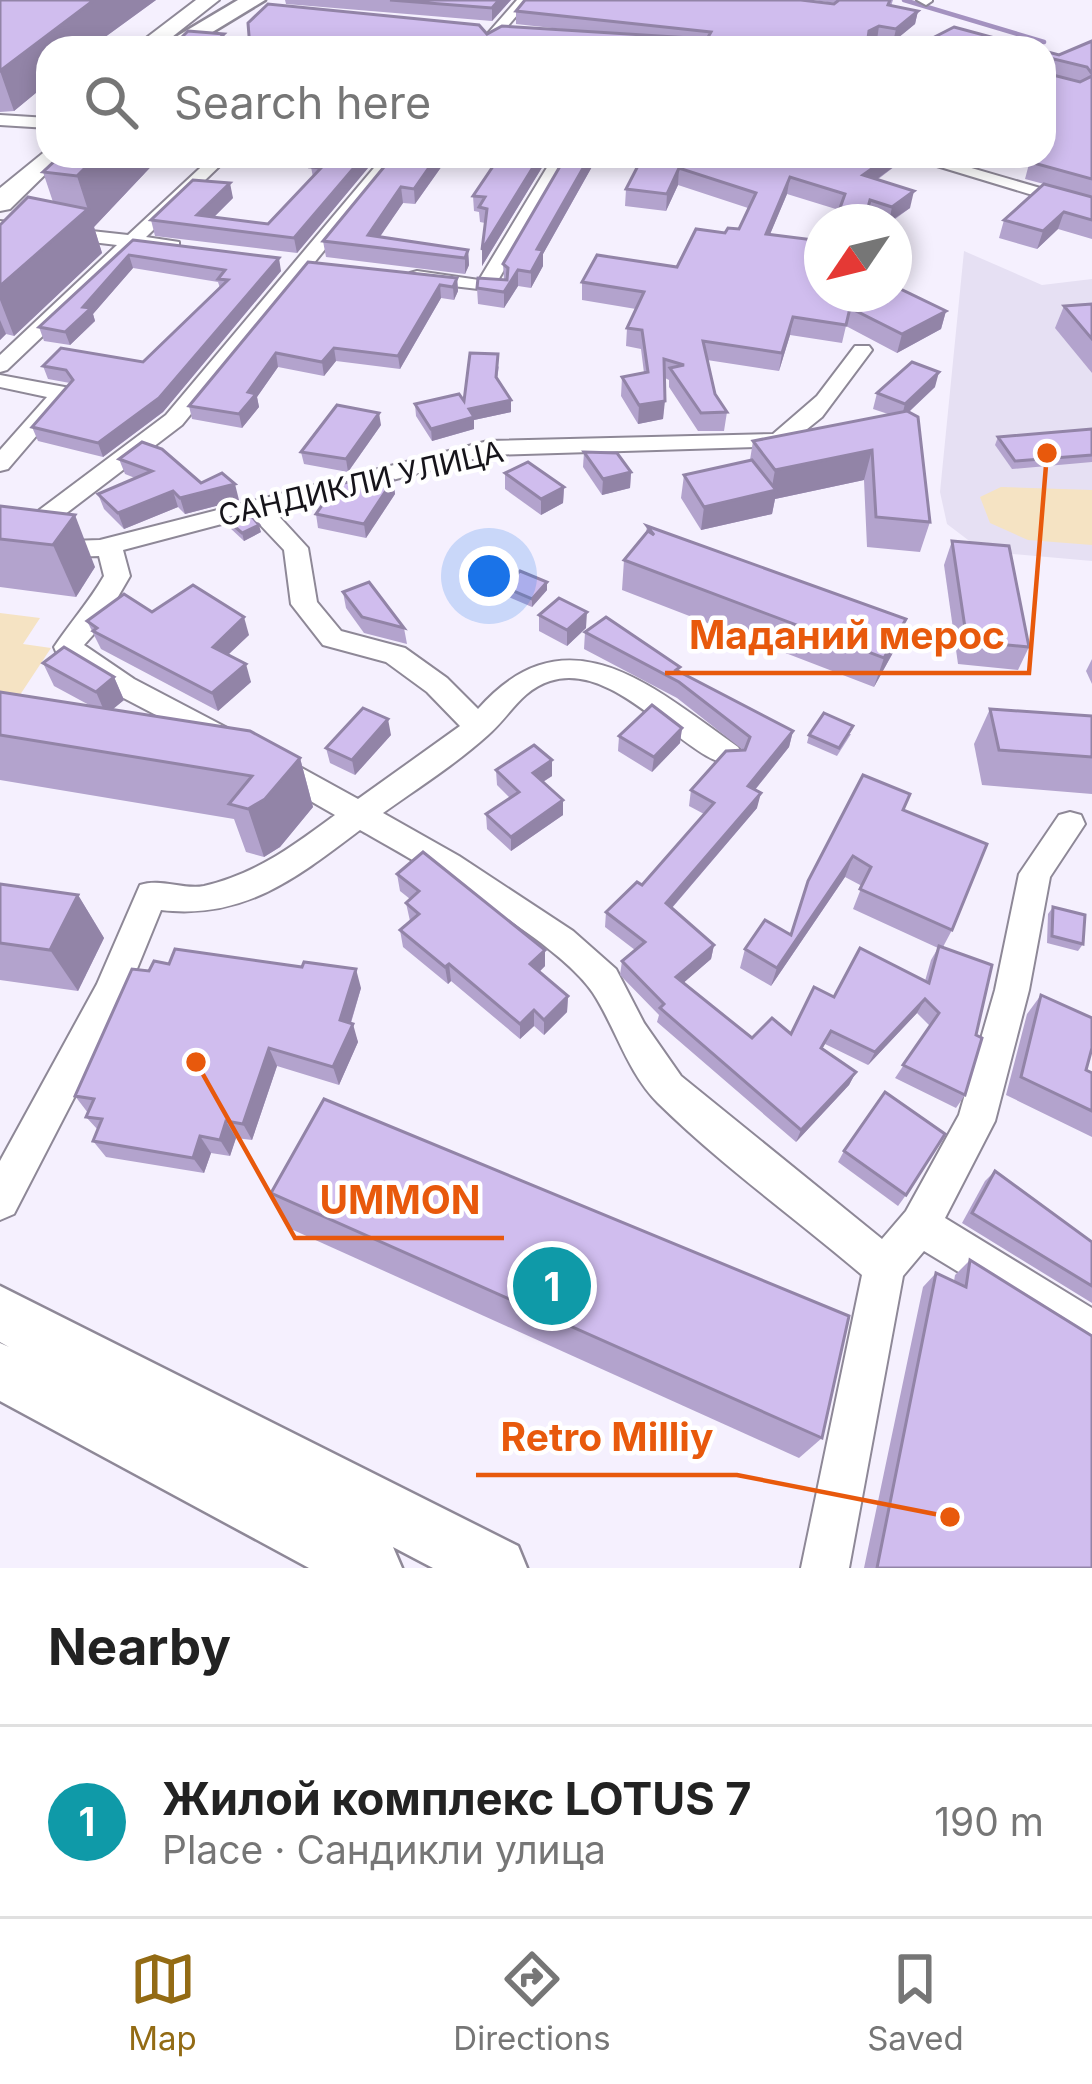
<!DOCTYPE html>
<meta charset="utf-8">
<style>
body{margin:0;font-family:Inter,sans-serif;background:#f6f6f6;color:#222}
.compass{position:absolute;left:804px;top:204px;width:108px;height:108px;border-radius:50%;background:#fff;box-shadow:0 6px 18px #0003;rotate:235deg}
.you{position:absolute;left:489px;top:576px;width:42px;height:42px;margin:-30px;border:9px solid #fff;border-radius:50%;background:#1a73e8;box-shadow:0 0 0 18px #1a73e833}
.badge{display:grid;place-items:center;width:78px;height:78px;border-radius:50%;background:#936b14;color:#fff;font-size:39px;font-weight:700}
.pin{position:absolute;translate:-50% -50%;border:6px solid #fff;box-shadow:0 3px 12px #0006}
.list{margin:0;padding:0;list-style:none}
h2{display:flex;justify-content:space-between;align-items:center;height:156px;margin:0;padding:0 48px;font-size:51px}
h2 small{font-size:39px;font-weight:400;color:#767676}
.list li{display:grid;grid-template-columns:78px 1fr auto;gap:36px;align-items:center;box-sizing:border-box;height:192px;padding:0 48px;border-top:3px solid #e0e0e0}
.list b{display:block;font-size:45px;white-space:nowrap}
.list p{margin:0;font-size:39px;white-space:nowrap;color:#767676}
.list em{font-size:39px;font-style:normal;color:#767676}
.icon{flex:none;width:66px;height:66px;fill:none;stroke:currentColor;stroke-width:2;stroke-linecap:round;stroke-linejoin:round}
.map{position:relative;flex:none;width:1092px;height:1568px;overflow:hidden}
.search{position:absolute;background:#fff;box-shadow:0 6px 18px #0003;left:36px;right:36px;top:36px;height:132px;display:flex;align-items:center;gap:30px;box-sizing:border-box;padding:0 42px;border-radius:36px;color:#767676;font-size:45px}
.sheet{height:348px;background:#fff}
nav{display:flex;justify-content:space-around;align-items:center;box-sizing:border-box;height:168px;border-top:3px solid #e0e0e0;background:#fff;font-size:33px;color:#767676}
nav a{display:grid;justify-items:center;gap:6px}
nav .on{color:#936b14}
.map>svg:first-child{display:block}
.built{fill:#e6e0f3}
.green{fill:#f5e3c3}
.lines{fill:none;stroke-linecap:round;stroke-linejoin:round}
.stream{stroke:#a492c0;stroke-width:4.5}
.minor-casing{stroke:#8e8897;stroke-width:4}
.tertiary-casing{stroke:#8e8897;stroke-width:5}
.primary-casing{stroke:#8e8897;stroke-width:4}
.trunk-casing{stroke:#8e8897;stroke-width:5}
.minor{fill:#fff;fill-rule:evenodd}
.tertiary{fill:#fff;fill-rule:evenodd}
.primary{fill:#fff;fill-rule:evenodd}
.trunk{fill:#fff;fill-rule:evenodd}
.wall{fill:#b3a3cd}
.shaded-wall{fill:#9284a7}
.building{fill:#d0bdee;stroke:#9284a7;stroke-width:3}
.labels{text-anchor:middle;stroke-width:9;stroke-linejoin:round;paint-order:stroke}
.far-street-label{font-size:30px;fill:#16141a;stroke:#fff}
.leader{fill:none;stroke:#e8590c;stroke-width:4.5}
.callout-dot{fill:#e8590c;stroke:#fff;stroke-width:4.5}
.callout-label{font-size:39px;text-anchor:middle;font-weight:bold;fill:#e8590c;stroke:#fff;stroke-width:9;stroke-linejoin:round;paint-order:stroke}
</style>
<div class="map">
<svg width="1092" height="1568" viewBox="0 0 1092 1568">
<rect width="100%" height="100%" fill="#f5f0fe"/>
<polygon class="built" points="964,251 1042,285 1092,279 1092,561 1012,554 976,546 947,524 940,492"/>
<g class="green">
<polygon points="1001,487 1092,490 1092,545 1028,540 990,523 980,497"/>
<polygon points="0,613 40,618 23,644 51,648 10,710 0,709"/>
</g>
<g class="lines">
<polyline class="stream" points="904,0 1044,42"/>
<defs>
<g id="minor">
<polygon points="517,0 530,0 489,48 475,48"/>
<polygon points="917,0 932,0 932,1 926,5"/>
<polygon points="876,44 905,48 869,48"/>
<polygon points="0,115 48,118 48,128 0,125"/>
<polygon points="213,156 230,156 146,237 179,242 179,250 136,247 7,370 0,372 0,355 117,245 0,231 0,221 128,235"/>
<path d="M384,156h17l-219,269 -143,109 31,7 30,-1 388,-99 285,-7 44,-38 38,-50h14l3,4 -50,67 -36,29 -298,9 -214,56 34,37 9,54 24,29 64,17 42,30 31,31c90,-102 175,-21 260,38l5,8 -5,8c-42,13 -117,-105 -188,-82 -29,9 -41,36 -62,54 -32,29 -70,53 -105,78l76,43 114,75 43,38 28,54 37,53 201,163 24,-28 53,-96 36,-125 24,-116 40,-59 11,-3 11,3 4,9 -35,53 -21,113 -34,131 -50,97 147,90v45l-168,-102 -21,25 -54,292h-48l61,-293c-67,-57 -141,-110 -204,-172 -31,-31 -42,-75 -65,-110 -34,-52 -175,-130 -233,-163 -62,47 -116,90 -199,80l-38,93 -109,211 -14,6v-59l97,-177 43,-99c21,-7 43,5 64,1 52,-12 89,-40 131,-71l-75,-43 -5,-8 5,-8h20l78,43 102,-73 -33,-34 -41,-30 -63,-17 -32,-41 -7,-54 -32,-34 -129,34 7,26 -29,50 -17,19 50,34 99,52 5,8 -5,8 -10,3 -109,-57 -57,-39 -3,-7c16,-24 35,-45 50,-71l-5,-20 -29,1 -70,-15v-16l14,3 152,-114z"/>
<polygon points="554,156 570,156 497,282 504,284 504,292 410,281 410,273 417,271 479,280"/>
<polygon points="904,156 930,156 1092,203 1092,213"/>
<polygon points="0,375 70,388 73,393 8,469 0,471 0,450 47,397 0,387"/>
</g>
<polygon id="tertiary" points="0,1286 518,1546 527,1568 433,1568 393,1547 402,1568 309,1568 0,1401 0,1343 9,1347 0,1342"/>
<g id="primary">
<polygon points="196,0 219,0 158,48 133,48"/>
<polygon points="48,149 48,156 64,156 10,209 0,211 0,188"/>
</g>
<polygon id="trunk" points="238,0 265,0 186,48 159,47"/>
</defs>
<use href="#minor" class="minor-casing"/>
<use href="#tertiary" class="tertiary-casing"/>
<use href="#primary" class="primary-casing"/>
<use href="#trunk" class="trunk-casing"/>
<use href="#minor" class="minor"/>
<use href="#tertiary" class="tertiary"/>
<use href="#primary" class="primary"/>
<use href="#trunk" class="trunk"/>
</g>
<g class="wall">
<polygon points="0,0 156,0 90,48 14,111 0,112"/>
<polygon points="285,0 511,0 492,21 286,4"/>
<polygon points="812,0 893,0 891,6 918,11 915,24 893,42 883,40 881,48 250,48 487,34 579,31 516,24 516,11 835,3"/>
<polygon points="1092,41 1092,239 1058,229 1037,249 999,238 1004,220 1044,184 1025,179 1029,164 1003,156 1044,156 1044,51 1059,55"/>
<polygon points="60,156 161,156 94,227 102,253 14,336 6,334 0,340 0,225 53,202 43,172"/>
<polygon points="321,156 378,156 297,253 155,236 151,220 233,198 214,217 268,224 313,177 311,167"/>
<polygon points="393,156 449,156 415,204 403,203 379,237 468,250 469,265 465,274 326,257 323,241"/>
<polygon points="500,156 549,156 482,266 482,250 485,223 480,222 479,212 474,211 473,196"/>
<polygon points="566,156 598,156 543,254 543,266 531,288 518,286 504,308 478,304 477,288 504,279 503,264"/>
<polygon points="643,156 737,164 903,160 877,180 910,208 891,222 881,222 867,217 865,222 835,222 839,210 787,194 770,234 822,294 946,311 941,329 897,353 846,326 842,343 790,335 779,371 707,360 715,394 727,412 724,431 698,431 669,387 669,380 665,378 663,419 638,424 621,396 622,377 644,373 641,349 626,346 627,328 636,309 582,300 582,282 677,267 725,233 739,229 748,208 678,185 666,211 625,206 626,189"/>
<polygon points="946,156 984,156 974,164"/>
<polygon points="133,240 281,271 163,412 103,457 38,441 32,427 70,383 48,379 43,366 143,362 220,288 218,282 133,268 93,314 95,321 70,345 44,341 39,327"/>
<polygon points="308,262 457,278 458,291 454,300 441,298 400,369 336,361 324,376 278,367 257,397 259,407 242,428 192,419 189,406"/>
<polygon points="1092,304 1092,373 1055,328 1064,306"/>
<polygon points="499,366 497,379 511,412 474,420 474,429 432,441 416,416 415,404 464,401"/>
<polygon points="935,387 909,412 930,522 920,552 867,547 864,480 775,499 772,514 701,530 681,498 684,475 750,460 753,441 888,414 873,409 877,393"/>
<polygon points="381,425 348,472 304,464 301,452"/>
<polygon points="1092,429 1092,462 1012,469 995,445 998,437"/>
<polygon points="584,452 631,472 630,488 602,495 583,467"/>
<polygon points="119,459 201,483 239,500 185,514 178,507 124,529 104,509 98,494 135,478 125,474"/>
<polygon points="505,473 564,487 563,503 541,515 505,489"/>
<polygon points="393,480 395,494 366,538 318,528 316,514"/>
<polygon points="0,506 95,567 76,597 0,587"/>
<polygon points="226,519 261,532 244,541 229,527"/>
<polygon points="647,526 906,619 895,649 874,687 622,590 624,560 646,533"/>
<polygon points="952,541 1029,647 1018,670 958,664 944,565"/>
<polygon points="504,587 547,590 532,607 504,595"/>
<polygon points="343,592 404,628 407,644 364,633 346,608"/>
<polygon points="152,612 249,635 228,655 251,682 218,711 101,649 87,621"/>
<polygon points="539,615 586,628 567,646 539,631"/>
<polygon points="585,632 679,671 793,731 789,747 755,790 757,808 672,908 714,945 711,959 683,983 752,1038 791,1034 834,997 925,981 931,960 938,948 853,909 862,886 845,877 771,986 740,968 745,949 791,935 808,881 910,794 904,810 952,930 943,947 976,1035 965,1095 956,1108 895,1078 930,1026 917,1013 868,1065 825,1044 822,1049 856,1072 849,1085 796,1142 657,1022 659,1015 620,975 622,961 635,950 605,927 606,912 642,885 704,814 689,806 691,790 743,750 677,698 584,649"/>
<polygon points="1092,659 1092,684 1086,671"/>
<polygon points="43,663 114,677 124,700 112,709 300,758 313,807 280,847 264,857 246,852 234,819 0,780 0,692 91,706 54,686"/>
<polygon points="990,709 1092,716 1092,794 982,785 974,744"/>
<polygon points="682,728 680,743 652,772 618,751 619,736"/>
<polygon points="851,734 837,756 807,743 809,735"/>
<polygon points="391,735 355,775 330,763 326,748"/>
<polygon points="552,760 552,776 543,782 563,800 563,815 511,851 487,829 486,814 510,798 497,785 496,770"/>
<polygon points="397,874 545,950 545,966 539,972 568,996 567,1012 544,1035 534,1026 520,1039 451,981 448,984 403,947 400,930 410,921 406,903 410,899 400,891"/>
<polygon points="0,884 78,895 104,938 78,991 0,980"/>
<polygon points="1053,907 1083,944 1078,951 1047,943 1048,914"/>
<polygon points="149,971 361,988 351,1023 358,1042 339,1085 277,1066 252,1140 236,1138 230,1156 211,1153 204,1173 106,1157 93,1141 98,1130 86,1117 88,1113 75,1096"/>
<polygon points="1041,995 1086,1070 1092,1073 1092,1137 1006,1095 1027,1014"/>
<polygon points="844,1151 906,1195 898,1206 838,1162"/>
<polygon points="995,1171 1092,1242 1092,1303 962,1223 985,1181"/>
<polygon points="271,1193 822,1438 799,1458 291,1229"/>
<polygon points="970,1260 1092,1568 864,1568 923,1287 936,1273 954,1281 955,1275"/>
</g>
<g class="shaded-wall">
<polygon points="94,0 156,0 90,48 48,48 48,83 14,111 0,71"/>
<polygon points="499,0 511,0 492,21 492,8"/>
<polygon points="918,11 915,24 893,42 896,29"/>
<polygon points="879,26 877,40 867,44 869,31"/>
<polygon points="224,34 227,48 209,48"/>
<polygon points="97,156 161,156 94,227 102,253 14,336 0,300 0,286 88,210 77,176"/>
<polygon points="364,156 378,156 297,253 294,238"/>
<polygon points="437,156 449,156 415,204 414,189"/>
<polygon points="540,156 549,156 482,266 482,250"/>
<polygon points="590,156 598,156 543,254 543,266 531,288 531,272 537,249"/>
<polygon points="890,156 904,156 903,160 859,192 863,175"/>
<polygon points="679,168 678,185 666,211 667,194"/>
<polygon points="790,177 787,194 763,251 766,234"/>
<polygon points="230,183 233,198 204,227 197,215"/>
<polygon points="401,187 403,203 373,247 368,235"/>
<polygon points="914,191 910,208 889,222 892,207"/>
<polygon points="1064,212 1058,229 1037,249 1043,231"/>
<polygon points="468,250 469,265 465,274 465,258"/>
<polygon points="129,255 133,268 93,314 95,321 70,345 65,332 83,307"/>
<polygon points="279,258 281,271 163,412 103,457 98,443"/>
<polygon points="518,270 518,286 504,308 504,292"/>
<polygon points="457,278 458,291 454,300 453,287"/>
<polygon points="440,285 441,298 400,369 398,356"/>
<polygon points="946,311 941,329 897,353 902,334"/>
<polygon points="793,317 790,335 779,371 782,353"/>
<polygon points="0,320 6,334 0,340"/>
<polygon points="334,348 336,361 324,376 322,362"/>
<polygon points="276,353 278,367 257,397 259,407 242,428 239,414 248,392"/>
<polygon points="939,372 935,387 901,419 905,404"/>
<polygon points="511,400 511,412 474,420 474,429 432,441 431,429 469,409"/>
<polygon points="665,401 663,419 638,424 639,405"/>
<polygon points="379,413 381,425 348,472 346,459"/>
<polygon points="872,450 864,480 775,499 772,514 701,530 704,507 771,492 775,470"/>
<polygon points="631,472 630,488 602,495 603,479"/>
<polygon points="393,480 395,494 366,538 364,524"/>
<polygon points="235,484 239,500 185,514 180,498"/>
<polygon points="564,487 563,503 541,515 541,499"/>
<polygon points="173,491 178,507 124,529 118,513"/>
<polygon points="75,515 95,567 76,597 53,545"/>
<polygon points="259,525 261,532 244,541 242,533"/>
<polygon points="547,582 547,590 532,607 532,599"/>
<polygon points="587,612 586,628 567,646 567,630"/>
<polygon points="244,617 249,635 218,664 213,647"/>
<polygon points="906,619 895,649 874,687 884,658"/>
<polygon points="246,664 251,682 218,711 212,693"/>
<polygon points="114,677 124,700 106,715 96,692"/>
<polygon points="388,719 391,735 355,775 352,760"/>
<polygon points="682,728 680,743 652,772 654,757"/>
<polygon points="793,731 789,747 745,802 748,786"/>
<polygon points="300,758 313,807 280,847 264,857 248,809"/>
<polygon points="552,760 552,776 533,788 533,773"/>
<polygon points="761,793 757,808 663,918 666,903"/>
<polygon points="563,800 563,815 511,851 511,837"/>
<polygon points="853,856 845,877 771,986 777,968"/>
<polygon points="78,895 104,938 78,991 50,950"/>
<polygon points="714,945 711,959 674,991 676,977"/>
<polygon points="545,950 545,966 530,981 530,964"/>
<polygon points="449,964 451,981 448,984 445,967"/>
<polygon points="356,969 361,988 346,1038 353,1024 358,1042 339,1085 333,1067 340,1020"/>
<polygon points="568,996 567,1012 544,1035 544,1020"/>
<polygon points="925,999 917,1013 868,1065 875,1052"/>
<polygon points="534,1010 534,1026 520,1039 520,1024"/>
<polygon points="269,1048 277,1066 252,1140 243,1124"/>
<polygon points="856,1072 849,1085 796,1142 801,1130"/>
<polygon points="226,1121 236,1138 230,1156 220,1140"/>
<polygon points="200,1136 211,1153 204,1173 193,1158"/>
</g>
<g class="building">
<polygon points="0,0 94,0 0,71"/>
<polygon points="390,0 499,0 492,8"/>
<polygon points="525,0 801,0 834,4 839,0 890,0 888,5 918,11 896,29 879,26 869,31 868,38 883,39 872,48 861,48 822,40 821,48 250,48 248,23 268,4 479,25 487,34 502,26 707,39 711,32 516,11"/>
<polygon points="954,27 1032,48 913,48"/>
<polygon points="188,31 224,34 209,48 171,48"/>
<polygon points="1092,41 1092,74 1087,67 1050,58 1044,62 1045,73 1080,82 1092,76 1092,179 1030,162 1037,156 1044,156 1044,51 1059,55"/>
<polygon points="60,156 97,156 77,176 43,172"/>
<polygon points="321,156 364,156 294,238 151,220 193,180 230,183 197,215 268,224 321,168 311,167"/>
<polygon points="393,156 437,156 414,189 401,187 368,235 468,250 465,258 323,241"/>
<polygon points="500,156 540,156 482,250 487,209 479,207 485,197 473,196"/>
<polygon points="566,156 590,156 537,249 543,250 531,272 518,270 504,292 477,288 478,278 507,280 508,268 503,264"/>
<polygon points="643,156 671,156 737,164 749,156 890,156 863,175 914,191 892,207 870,200 864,222 835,222 845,194 790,177 766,234 822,241 822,294 894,294 894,286 946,311 902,334 850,308 846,325 793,317 782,353 703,341 715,394 727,412 701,413 670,368 684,365 664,359 665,401 639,405 622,377 648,372 642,330 627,328 644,292 582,282 597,255 677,267 696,229 725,233 728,228 739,229 756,193 679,168 667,194 626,189"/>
<polygon points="1044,184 1092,197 1092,220 1064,212 1043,231 1004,220"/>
<polygon points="28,197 88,209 0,286 0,225"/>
<polygon points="133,240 279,258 159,398 98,443 32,427 73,380 66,370 43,366 61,348 143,362 228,280 218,279 225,270 129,255 83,307 91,308 65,332 39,327"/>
<polygon points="308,262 457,278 453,287 440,285 398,356 334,348 322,362 276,353 248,392 256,394 239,414 189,406"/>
<polygon points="1092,304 1092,339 1064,306"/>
<polygon points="470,353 498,354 496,377 511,400 469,409 474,417 431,429 415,404 459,394 464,401"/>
<polygon points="912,362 939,372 905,404 877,393"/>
<polygon points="337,405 379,413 346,459 301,452"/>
<polygon points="907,411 918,417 930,522 876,517 872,450 775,470 753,441"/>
<polygon points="1092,429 1092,455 1015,461 998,437"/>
<polygon points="142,442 162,449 201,483 222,473 235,484 180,498 173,491 118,513 98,494 152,471 119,459"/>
<polygon points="584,452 617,453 631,472 603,479"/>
<polygon points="752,460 776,490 704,507 684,475"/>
<polygon points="528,462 564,487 541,499 505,473"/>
<polygon points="372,476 393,480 364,524 316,514 336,485"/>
<polygon points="0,506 75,515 53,545 0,539"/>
<polygon points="249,513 259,525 242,533 226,519"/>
<polygon points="647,526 906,619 884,658 624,560 648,531 654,535"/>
<polygon points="952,541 1009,546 1029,647 967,641"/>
<polygon points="520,571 547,582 532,599 504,587"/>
<polygon points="369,582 404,628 362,617 343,592"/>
<polygon points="193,585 244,617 213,647 246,664 212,693 93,631 97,628 87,621 124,594 152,612"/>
<polygon points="559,598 587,612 567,630 539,615"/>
<polygon points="606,617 680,667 676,670 793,731 748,786 761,793 666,903 714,945 676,977 752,1038 772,1018 791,1034 814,987 834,997 860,948 929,983 939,946 992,965 976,1035 982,1038 965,1095 903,1065 939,1013 925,999 875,1052 831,1031 821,1048 856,1072 801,1130 660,1008 664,1004 622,961 645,942 606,912 637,882 642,885 714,803 691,790 726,751 745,750 750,737 679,682 585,632"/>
<polygon points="64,647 114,677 96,692 43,663"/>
<polygon points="0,692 250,731 300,758 265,799 248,809 229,804 252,776 0,735"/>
<polygon points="652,705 682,728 654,757 619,736"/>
<polygon points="363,708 388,719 352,760 326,748"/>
<polygon points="990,709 1092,716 1092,757 999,750"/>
<polygon points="824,713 853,726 839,748 809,735"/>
<polygon points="534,745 552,760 533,773 563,800 511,837 486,814 519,792 496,770"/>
<polygon points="863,775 910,794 903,810 987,844 952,930 860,889 871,867 853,856 777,968 745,949 765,920 791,935 808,881"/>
<polygon points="423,852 545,950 530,964 568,996 544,1020 534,1010 520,1024 449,964 445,967 400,930 419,914 406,903 419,891 397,874"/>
<polygon points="0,884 78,895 50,950 0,943"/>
<polygon points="1053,907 1085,915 1083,944 1052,936"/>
<polygon points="175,949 302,967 304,962 356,969 340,1020 353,1024 333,1067 269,1048 243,1124 226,1121 220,1140 200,1136 193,1158 93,1141 102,1119 86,1117 94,1099 75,1096 132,969 149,971 154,961 169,964"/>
<polygon points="1041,995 1092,1018 1092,1048 1086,1070 1092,1073 1092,1111 1021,1077"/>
<polygon points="885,1092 945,1134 906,1195 844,1151"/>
<polygon points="324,1099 849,1316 822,1438 271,1193"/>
<polygon points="995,1171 1092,1242 1092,1286 972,1213"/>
<polygon points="970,1260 1092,1336 1092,1568 877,1568 936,1273 966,1287"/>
</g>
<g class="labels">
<g class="far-street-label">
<text transform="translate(361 484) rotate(-13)" y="10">САНДИКЛИ УЛИЦА</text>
</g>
</g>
<path class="leader" d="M1047 453L1029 673H665M196 1062L295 1238H504M950 1517L737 1475H476"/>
<g class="callout-dot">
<circle cx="1047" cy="453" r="12"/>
<circle cx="196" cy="1062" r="12"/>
<circle cx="950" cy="1517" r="12"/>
</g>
<g class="callout-label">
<text x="847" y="649">Маданий мерос</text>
<text x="400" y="1214">UMMON</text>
<text x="607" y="1451">Retro Milliy</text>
</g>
</svg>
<svg class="compass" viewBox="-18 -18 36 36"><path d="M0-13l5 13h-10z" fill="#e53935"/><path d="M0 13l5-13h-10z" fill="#767676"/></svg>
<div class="you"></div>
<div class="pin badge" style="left:552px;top:1286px;background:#0f9aa8">1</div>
<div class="search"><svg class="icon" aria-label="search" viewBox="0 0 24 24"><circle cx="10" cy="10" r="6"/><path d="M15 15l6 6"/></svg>Search here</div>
</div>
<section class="sheet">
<h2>Nearby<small></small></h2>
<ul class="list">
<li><span class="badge" style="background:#0f9aa8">1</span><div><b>Жилой комплекс LOTUS 7</b><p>Place · Сандикли улица</p></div><em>190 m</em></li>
</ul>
</section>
<nav>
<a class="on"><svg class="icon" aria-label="map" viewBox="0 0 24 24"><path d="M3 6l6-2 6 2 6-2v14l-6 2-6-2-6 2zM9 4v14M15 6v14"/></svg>Map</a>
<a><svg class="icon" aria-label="directions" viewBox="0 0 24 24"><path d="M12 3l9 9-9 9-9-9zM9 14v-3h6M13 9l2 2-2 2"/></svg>Directions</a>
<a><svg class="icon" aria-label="saved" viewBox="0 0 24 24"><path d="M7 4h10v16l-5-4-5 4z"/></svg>Saved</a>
</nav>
